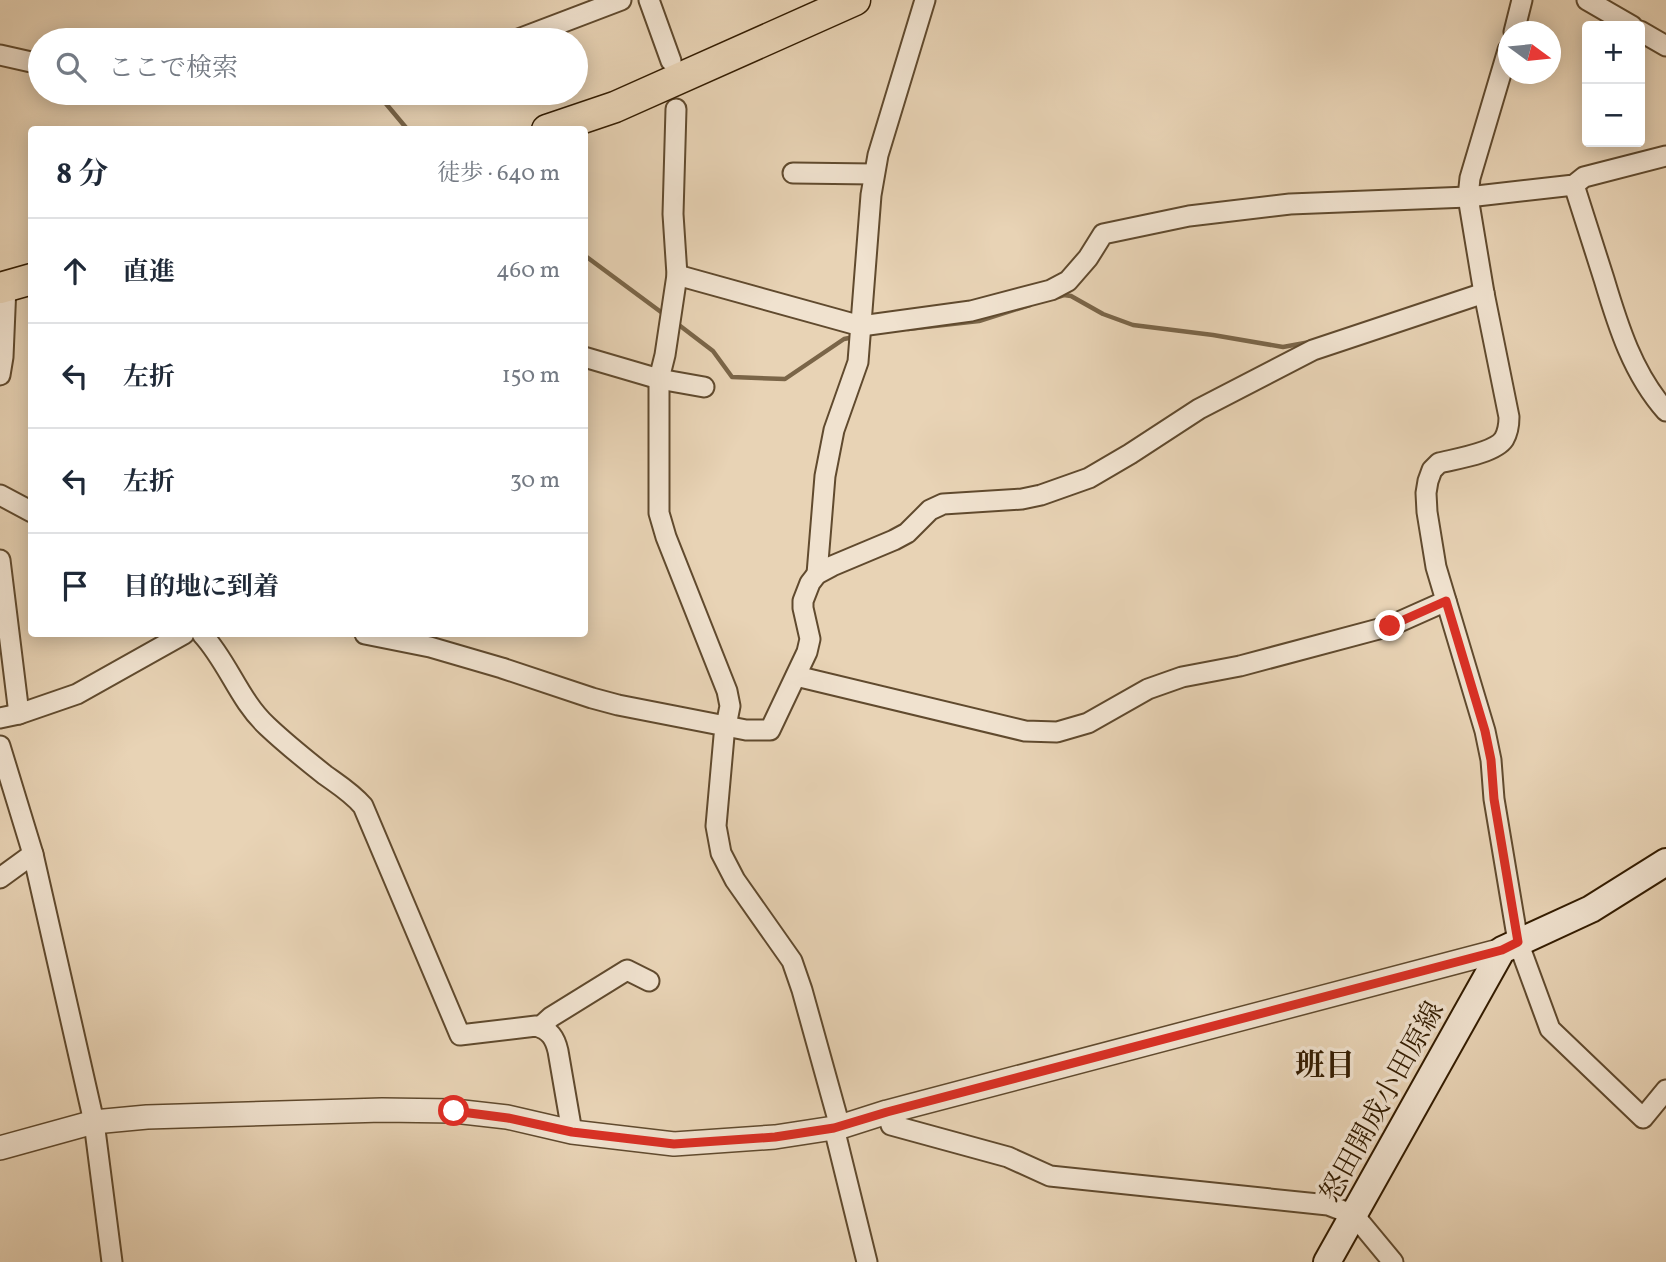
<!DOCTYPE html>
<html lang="ja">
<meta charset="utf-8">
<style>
body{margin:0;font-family:Vollkorn,"Noto Serif JP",serif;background:#f2f2f3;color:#1f2937}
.controls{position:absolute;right:21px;top:21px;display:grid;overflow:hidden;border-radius:7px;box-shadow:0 4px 18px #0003}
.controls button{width:63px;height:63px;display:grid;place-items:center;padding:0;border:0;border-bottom:2px solid #e0e1e3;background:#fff;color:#1f2937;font:35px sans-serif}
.compass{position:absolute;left:1498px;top:21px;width:63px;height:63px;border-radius:50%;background:#fff;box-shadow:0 4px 18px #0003;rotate:105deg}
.stop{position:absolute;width:21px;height:21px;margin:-16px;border:5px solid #d93025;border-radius:50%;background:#fff}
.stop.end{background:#d93025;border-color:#fff;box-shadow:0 2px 7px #0008}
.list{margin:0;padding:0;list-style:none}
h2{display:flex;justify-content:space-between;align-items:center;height:91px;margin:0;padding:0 28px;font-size:30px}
h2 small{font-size:23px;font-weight:400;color:#747a83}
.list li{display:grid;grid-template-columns:46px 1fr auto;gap:21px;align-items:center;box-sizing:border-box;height:105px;padding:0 28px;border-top:2px solid #e0e1e3}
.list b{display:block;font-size:26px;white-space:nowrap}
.list em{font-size:23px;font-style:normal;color:#747a83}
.icon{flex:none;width:38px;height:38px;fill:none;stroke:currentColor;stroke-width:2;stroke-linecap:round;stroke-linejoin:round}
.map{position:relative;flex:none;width:1666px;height:1262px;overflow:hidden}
.search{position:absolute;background:#fff;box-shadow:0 4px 18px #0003;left:28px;top:28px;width:560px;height:77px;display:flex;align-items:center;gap:18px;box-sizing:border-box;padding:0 24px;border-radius:38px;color:#747a83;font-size:26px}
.panel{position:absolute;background:#fff;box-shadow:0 4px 18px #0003;left:28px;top:126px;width:560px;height:511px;border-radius:7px}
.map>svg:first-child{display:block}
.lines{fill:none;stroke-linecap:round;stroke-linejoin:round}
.stream{stroke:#7a6548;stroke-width:4.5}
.minor-casing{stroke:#604a2e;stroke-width:23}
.tertiary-casing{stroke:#604a2e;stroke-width:26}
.secondary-casing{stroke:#331c01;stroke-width:30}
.primary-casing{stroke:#331c01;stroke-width:33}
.minor{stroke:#f0e2cf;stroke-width:19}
.tertiary{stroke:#f0e2cf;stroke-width:23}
.secondary{stroke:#f0e2cf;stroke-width:26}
.primary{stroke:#e8d3b5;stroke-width:30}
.route{stroke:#d93025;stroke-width:9}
.labels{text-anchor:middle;stroke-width:7;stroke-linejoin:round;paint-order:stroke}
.street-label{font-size:28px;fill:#331c01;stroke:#f0e2cf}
.neighbourhood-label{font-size:30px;font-weight:bold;fill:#331c01;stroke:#f0e2cf}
</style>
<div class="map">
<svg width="1666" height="1262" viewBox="0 0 1666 1262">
<rect width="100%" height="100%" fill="#e8d3b5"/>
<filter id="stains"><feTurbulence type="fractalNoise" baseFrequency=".00286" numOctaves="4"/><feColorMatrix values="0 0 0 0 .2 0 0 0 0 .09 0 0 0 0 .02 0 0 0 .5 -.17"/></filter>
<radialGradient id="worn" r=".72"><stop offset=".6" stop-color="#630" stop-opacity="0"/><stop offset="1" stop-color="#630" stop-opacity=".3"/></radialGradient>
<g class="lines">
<g class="stream">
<polyline points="377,93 408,130"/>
<polyline points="584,255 665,315"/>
<polyline points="1058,297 1064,295 1071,296 1103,314 1133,325 1213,335 1283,347 1310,342"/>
<polyline points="675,322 713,351 732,377 785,379 844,339 854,337"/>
<polyline points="908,329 979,321 1030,305"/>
</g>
<defs>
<g id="minor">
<polyline points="649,0 671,61"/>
<polyline points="1587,0 1632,26"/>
<polyline points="1640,31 1666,46"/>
<polyline points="1514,32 1522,0"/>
<polyline points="516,40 621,0"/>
<path d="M1508,50l-38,128 -2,19 16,96 25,124c0,8 -1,15 -5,22 -9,14 -49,20 -65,24l-7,7 -4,11 -2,12 1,19 9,55 49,164 6,29 3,39 24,143 32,87 93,89 23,-28"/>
<polyline points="0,55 40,64"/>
<polyline points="676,109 673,214 677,275 665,355 659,379 659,513 666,537 727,691 730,706 724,736 716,826 721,853 735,880 792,961 802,990 840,1127"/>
<polyline points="793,173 874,174"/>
<path d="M1574,185c10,31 20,62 30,94 14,47 29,95 62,132"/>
<polyline points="677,275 861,326 971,311 1051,290 1068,281 1088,258 1103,234 1189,216 1290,204 1468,197 1574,185 1584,177 1666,156"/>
<polyline points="584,357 659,379 704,387"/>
<polyline points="0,375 3,357 6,286"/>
<polyline points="0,495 32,512"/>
<polyline points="0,560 19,714"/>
<polyline points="817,574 825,476 834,430 858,362 871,195 878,155 925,0"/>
<path d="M202,634c26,28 37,66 65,92 18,17 39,34 58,49 14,10 27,18 38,31l97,229 76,-9c14,4 19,12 22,25l14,81"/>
<polyline points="365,634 430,647 502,668 592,698 618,705 746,730 770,730 807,652 810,639 803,608 803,601 810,583 817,574 832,566 894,540 907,533 930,510 943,504 1022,499 1041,495 1089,478 1130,454 1199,409 1313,350 1484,293"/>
<polyline points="796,676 1025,731 1057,732 1088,723 1148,689 1182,677 1240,666 1390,626 1446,601"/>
<polyline points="0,718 19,714 77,694 184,634"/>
<polyline points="0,746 33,854 94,1122 112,1262"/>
<polyline points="0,878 33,854"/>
<polyline points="540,1027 551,1017 627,970 649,981"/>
<polyline points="887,1112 891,1125 1008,1157 1050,1176 1328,1205 1354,1215 1393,1262"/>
<polyline points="834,1128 867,1262"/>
</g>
<polyline id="tertiary" points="0,1148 94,1122 147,1117 382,1110 454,1111 507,1117 572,1132 674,1144 775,1137 840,1127 887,1112 1502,950"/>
<polyline id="secondary" points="1327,1262 1502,950 1591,909 1666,862"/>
<g id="primary">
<polyline points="547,130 615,107 855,0"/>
<polyline points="0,288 32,279"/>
</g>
</defs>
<use href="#minor" class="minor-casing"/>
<use href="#tertiary" class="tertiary-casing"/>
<use href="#secondary" class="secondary-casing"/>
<use href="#primary" class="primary-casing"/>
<use href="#minor" class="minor"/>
<use href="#tertiary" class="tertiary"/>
<use href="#secondary" class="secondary"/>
<use href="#primary" class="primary"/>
</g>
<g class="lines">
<polyline class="route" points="454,1111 508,1118 572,1132 674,1144 775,1137 834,1128 887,1112 1502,950 1518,942 1494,799 1491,760 1485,731 1446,601 1390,626"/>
</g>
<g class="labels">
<g class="street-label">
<text transform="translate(1381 1101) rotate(-61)" y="10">怒田開成小田原線</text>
</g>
<g class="neighbourhood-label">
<text x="1325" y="1075">班目</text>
</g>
</g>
<rect width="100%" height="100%" filter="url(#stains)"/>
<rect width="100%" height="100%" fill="url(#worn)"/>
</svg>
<div class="controls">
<button>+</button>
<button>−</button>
</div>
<svg class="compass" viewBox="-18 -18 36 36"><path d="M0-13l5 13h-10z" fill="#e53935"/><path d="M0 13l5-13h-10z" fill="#747a83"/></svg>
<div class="stop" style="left:454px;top:1111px"></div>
<div class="stop end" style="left:1390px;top:626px"></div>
<div class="search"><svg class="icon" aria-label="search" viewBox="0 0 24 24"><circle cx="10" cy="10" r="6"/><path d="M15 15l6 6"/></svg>ここで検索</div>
<section class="panel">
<h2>8 分<small>徒歩 · 640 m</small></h2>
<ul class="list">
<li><svg class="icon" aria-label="ahead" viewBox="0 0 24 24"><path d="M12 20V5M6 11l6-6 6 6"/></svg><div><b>直進</b></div><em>460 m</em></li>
<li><svg class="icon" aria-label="left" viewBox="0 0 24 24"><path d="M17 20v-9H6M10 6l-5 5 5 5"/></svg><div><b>左折</b></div><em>150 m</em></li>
<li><svg class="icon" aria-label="left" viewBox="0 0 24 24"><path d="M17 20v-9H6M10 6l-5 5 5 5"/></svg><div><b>左折</b></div><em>30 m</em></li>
<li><svg class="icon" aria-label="arrive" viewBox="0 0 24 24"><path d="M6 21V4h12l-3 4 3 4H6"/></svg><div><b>目的地に到着</b></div></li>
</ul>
</section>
</div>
